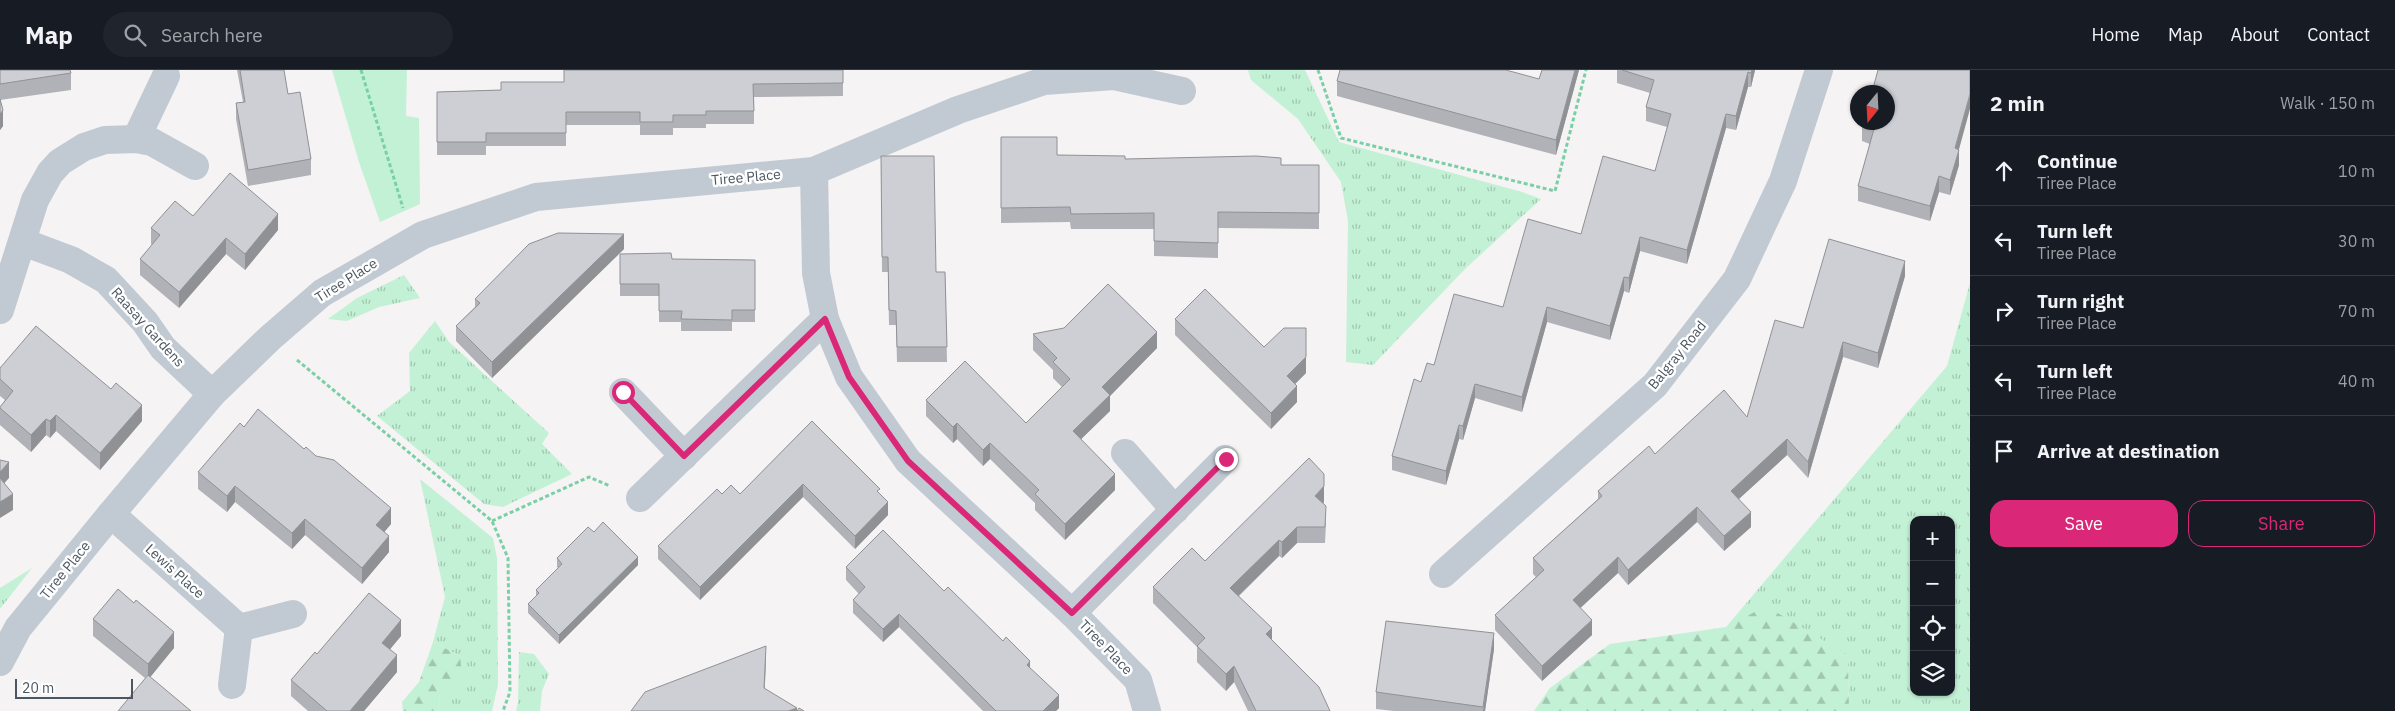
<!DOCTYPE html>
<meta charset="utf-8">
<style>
body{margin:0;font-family:"IBM Plex Sans",sans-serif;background:#20242c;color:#f1f3f6}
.controls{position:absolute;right:15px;bottom:15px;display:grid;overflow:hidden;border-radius:10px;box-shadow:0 1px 4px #0004}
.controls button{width:45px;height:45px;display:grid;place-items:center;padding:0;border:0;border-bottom:1px solid #363941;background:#171b24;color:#f1f3f6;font:25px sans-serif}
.compass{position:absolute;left:1850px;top:15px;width:45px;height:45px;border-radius:50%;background:#171b24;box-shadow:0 1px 4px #0004;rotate:198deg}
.scale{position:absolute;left:15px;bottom:12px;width:118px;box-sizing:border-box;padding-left:5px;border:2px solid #4a5661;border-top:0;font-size:14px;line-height:18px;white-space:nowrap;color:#4a5661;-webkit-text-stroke:4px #fff;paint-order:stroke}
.stop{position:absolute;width:15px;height:15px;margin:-11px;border:4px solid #db2777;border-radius:50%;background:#fff}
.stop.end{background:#db2777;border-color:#fff;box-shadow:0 1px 5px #0008}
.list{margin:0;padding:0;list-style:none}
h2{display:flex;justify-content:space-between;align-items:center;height:65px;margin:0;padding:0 20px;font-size:21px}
h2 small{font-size:16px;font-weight:400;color:#9ea1a6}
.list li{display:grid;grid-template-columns:32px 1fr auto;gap:15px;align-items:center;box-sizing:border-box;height:70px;padding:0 20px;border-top:1px solid #363941}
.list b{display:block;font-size:19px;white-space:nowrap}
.list p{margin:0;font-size:16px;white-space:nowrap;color:#9ea1a6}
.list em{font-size:16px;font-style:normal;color:#9ea1a6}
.actions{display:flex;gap:10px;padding:15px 20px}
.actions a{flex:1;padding:11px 0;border:1px solid #db2777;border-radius:15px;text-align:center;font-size:18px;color:#db2777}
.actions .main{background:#db2777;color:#fff}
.icon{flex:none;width:28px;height:28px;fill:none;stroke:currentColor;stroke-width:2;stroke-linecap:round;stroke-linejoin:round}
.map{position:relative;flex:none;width:1970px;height:641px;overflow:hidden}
header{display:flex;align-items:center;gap:30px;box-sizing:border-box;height:70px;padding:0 25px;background:#171b24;border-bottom:1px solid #363941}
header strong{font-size:24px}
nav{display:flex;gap:28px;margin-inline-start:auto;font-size:18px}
.search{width:350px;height:45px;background:#20242c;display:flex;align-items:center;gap:12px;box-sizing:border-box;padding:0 18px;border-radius:28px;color:#9ea1a6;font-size:19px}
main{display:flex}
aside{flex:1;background:#171b24}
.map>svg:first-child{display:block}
.grass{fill:url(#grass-tufts);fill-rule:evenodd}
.forest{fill:url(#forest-firs)}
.park{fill:#c3f1d5}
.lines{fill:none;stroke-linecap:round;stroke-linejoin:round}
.path{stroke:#7ad0a6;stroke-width:3;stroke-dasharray:4 2.5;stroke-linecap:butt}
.minor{stroke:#c1cad2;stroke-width:28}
.wall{fill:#b0b2b7}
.shaded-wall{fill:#909195}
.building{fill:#cdcfd5;stroke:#909195}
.route{stroke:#db2777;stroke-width:6}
.labels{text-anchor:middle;stroke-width:5;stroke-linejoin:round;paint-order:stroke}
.street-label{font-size:14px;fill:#4a5661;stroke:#fff}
</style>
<header>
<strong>Map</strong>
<div class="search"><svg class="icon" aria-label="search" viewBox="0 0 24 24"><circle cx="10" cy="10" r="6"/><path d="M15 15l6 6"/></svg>Search here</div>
<nav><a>Home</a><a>Map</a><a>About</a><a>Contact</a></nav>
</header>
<main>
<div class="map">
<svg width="1970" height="641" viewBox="0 0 1970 641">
<defs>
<pattern id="grass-tufts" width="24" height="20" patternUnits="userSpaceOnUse" patternTransform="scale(1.25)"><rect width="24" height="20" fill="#c3f1d5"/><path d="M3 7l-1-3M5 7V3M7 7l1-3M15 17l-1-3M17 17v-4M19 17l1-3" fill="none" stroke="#a0c6b0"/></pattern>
<pattern id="forest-firs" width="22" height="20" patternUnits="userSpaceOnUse" patternTransform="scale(1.25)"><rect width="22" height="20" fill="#c3f1d5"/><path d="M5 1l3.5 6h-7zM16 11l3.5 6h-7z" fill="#a0c6b0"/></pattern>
</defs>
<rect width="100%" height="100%" fill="#f5f3f3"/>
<g class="grass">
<polygon points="1248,0 1305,0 1339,72 1522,122 1541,129 1465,199 1373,295 1346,292 1348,151 1341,112 1298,49 1251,10"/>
<polygon points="404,205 420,228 379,237 347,251 328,249 357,228"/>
<path d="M1970,213v428h-121l-1,-56 -122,-28 221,-261zM1914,450h37v172h-37z"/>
<polygon points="435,251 449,272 549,363 542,374 572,404 503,437 484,434 377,346 410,321 409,283"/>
<polygon points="420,409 493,468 497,488 498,614 492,641 438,641 440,623 460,586 433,572 445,527"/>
<polygon points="32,498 0,539 0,518"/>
<polygon points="519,582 534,584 549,604 542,621 540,641 516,641 518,633"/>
</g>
<g class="forest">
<polygon points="1766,536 1848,585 1849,641 1534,641 1550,618 1610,574 1726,557"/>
<polygon points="433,572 460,586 462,605 452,620 440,624 438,641 403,641 402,632 419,612"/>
</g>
<polygon class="park" points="332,0 407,0 406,46 419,48 420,134 380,152 359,92"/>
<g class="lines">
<g class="path">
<polyline points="361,0 403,138"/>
<polyline points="1318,0 1341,68 1555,121 1586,0"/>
<polyline points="297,290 492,451 508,488 510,622 503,641"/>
<polyline points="492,451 589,407 610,416"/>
</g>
<g class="minor">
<polyline points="136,69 166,6"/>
<polyline points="814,101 816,203 825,249 849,307 908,391 1072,543 1138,610 1147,641"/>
<polyline points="23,172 71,190 106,210 145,252 163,278 212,324"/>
<polyline points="0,240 35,130 50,103 60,92 84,77 105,70 136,69 152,72 195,96"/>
<polyline points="623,322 684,386"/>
<polyline points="1125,383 1175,440"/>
<polyline points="640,428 825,249"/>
<polyline points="111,444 239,558 232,615"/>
<polyline points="1443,504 1655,315 1737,209 1783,111 1819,0"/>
<polyline points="1072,543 1225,389"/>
<polyline points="239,558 293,544"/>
<polyline points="0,592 18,558 111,444 212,324 270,268 322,223 423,165 536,127 814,101 958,40 1044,11 1114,6 1182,21"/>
</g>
</g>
<g class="wall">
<polygon points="0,0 71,3 71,20 0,30 3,56 0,60"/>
<polygon points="237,0 284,0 288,24 311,89 311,105 248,116 236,49 236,33 243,32"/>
<polygon points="843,0 843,26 754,27 754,54 706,54 706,58 673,58 673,65 640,65 640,55 566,55 566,76 486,76 486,85 437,85 437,22 501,20 564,12"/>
<polygon points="1542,0 1579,0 1556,85 1337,26 1337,11 1539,9"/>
<polygon points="1617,0 1755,0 1751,17 1748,17 1736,60 1726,58 1687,194 1640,181 1629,223 1624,221 1610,270 1547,252 1522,342 1475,328 1463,370 1459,369 1446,415 1392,400 1392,386 1421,312 1434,295 1503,237 1581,164 1655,101 1667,57 1646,51 1646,37 1650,23 1617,13"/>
<polygon points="1862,56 1959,80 1959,95 1950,125 1939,122 1930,151 1858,131 1858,116 1870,74 1862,71"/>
<polygon points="1001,67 1057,85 1125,89 1281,95 1319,95 1319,159 1218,158 1218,188 1154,186 1154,159 1071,159 1070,152 1001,153"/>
<polygon points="881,86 936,202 945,202 947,292 897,292 896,255 889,255 888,202 882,202"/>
<polygon points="193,146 278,160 245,200 226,184 179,238 140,205 140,189 152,175 151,174 151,158"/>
<polygon points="624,179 492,308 456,271 456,256 475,237 475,229"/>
<polygon points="620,184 672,189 755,190 755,252 732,252 732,261 681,261 681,252 659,252 659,226 620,226"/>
<polygon points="1905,206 1878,298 1843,287 1808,408 1787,385 1739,429 1751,457 1724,481 1697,452 1628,515 1618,503 1580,538 1592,565 1542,611 1495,560 1495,545 1536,507 1533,504 1533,488 1598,429 1598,421 1655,384 1747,347 1803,258"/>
<polygon points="1175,249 1264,277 1306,303 1295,314 1297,332 1271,359 1175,265"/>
<polygon points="1033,264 1157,278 1110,326 1110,341 1081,369 1115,420 1065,470 1035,440 1035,433 990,389 983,396 957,369 953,373 926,346 926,330 1026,353 1062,317 1053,308 1053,300 1033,280"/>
<polygon points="0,298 142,351 100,400 56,361 50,368 46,365 31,382 0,355 0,337 5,330 0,326"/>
<polygon points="812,351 880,424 888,445 855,479 803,427 700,530 658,489 658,476 740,424"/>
<polygon points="244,357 304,379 391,454 384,462 389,482 362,514 305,465 292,479 235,432 227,442 198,419 198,402"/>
<polygon points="1324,432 1323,434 1326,453 1325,473 1297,473 1282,488 1279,486 1239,526 1272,570 1330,641 1248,641 1234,612 1226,621 1197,592 1197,577 1153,533 1153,517"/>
<polygon points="594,462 638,495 559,574 528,543 528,534 536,526 536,520 558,498 557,497 557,488"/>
<polygon points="846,497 944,521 1030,598 1059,638 1056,641 983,641 899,557 883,572 853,543 853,530 859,524 846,510"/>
<polygon points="93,549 174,578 145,608 93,566"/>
<polygon points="401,566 390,579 397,602 364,641 308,641 291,626 291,610 317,584"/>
<polygon points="1494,579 1485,641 1394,641 1376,639 1376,622"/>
</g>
<g class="shaded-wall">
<polygon points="1575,0 1579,0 1556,85 1556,70"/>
<polygon points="1752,0 1755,0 1751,17 1751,3"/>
<polygon points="1748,2 1748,17 1736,60 1736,46"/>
<polygon points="1970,24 1970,39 1955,94 1955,78"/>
<polygon points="3,40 3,56 0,60 0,44"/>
<polygon points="1726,44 1726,58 1687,194 1687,180"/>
<polygon points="1959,80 1959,95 1950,125 1950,110"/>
<polygon points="1939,106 1939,122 1930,151 1930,136"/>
<polygon points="278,144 278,160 245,200 245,184"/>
<polygon points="624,164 624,179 492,308 492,292"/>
<polygon points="1640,167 1640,181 1629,223 1629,208"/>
<polygon points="226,168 226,184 179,238 179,222"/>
<polygon points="1905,191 1905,206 1878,298 1878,283"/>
<polygon points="1624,207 1624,221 1610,270 1610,256"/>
<polygon points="1547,237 1547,252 1522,342 1522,327"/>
<polygon points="1157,262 1157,278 1110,326 1110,341 1073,377 1073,361 1102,317"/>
<polygon points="1843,272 1843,287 1808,408 1808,392"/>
<polygon points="1306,274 1306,303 1287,322 1287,306"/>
<polygon points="1475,314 1475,328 1463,370 1463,356"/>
<polygon points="1297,316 1297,332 1271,359 1271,343"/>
<polygon points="142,335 142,351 100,400 100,383"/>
<polygon points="56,345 56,361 50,368 50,351"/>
<polygon points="46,349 46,365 31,382 31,365"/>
<polygon points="957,353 957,369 953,373 953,357"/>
<polygon points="1459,355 1459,369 1446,415 1446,401"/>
<polygon points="1787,369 1787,385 1731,436 1731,421"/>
<polygon points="990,373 990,389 983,396 983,380"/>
<polygon points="9,392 9,408 0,418 0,402"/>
<polygon points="1115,404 1115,420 1065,470 1065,454"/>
<polygon points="803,414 803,427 700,530 700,517"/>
<polygon points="235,416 235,432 227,442 227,426"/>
<polygon points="1324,416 1324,432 1315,442 1315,426"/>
<polygon points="13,424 13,440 0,448 0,432"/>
<polygon points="888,432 888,445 855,479 855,466"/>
<polygon points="1697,437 1697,452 1628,515 1628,500"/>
<polygon points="391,438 391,454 376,472 376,455"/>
<polygon points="1751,442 1751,457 1724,481 1724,466"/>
<polygon points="305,449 305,465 292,479 292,463"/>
<polygon points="1297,457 1297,473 1282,488 1282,472"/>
<polygon points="389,466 389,482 362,514 362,498"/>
<polygon points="1279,470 1279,486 1230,534 1230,518"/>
<polygon points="638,487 638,495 559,574 559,565"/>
<polygon points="1618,487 1618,503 1573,545 1573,530"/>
<polygon points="899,544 899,557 883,572 883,559"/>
<polygon points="401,550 401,566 382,589 382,573"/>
<polygon points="1592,550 1592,565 1542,611 1542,596"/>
<polygon points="1272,558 1272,574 1266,564"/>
<polygon points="174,562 174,578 148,610 148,594"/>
<polygon points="1494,563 1494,579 1485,641 1483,641"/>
<polygon points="766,576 766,592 764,634 764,618"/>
<polygon points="397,585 397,602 364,641 350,641"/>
<polygon points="1030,591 1030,604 1027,595"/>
<polygon points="1234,596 1234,612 1226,621 1226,604"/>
<polygon points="1059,625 1059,638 1056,641 1043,641"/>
<polygon points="797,638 797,641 788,641"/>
</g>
<g class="building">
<polygon points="0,0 70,0 71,3 0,14"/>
<polygon points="240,0 284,0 288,24 300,22 311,89 248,100 236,33 245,32"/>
<polygon points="564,0 843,0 843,13 753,14 754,41 706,41 706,45 673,45 673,52 640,52 640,42 566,42 566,63 486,63 486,72 437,72 437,22 501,20 501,12 564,12"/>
<polygon points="1340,0 1506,0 1539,9 1542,0 1575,0 1556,70 1337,11"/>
<polygon points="1622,0 1752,0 1751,3 1748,2 1736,46 1726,44 1687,180 1640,167 1629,208 1624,207 1610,256 1547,237 1522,327 1475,314 1463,356 1459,355 1446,401 1392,386 1414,309 1421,312 1427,293 1434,295 1454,224 1503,237 1528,149 1581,164 1603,86 1655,101 1671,44 1646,37 1654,10"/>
<polygon points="1878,0 1970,0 1970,24 1955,78 1959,80 1950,110 1939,106 1930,136 1858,116 1874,59 1862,56 1863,52 1888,52 1888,22 1872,22"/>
<polygon points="0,29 3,40 0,44"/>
<polygon points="1001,67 1057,67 1057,85 1125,86 1125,89 1256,86 1281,88 1281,95 1319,95 1319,143 1218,142 1218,173 1154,171 1154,143 1071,144 1070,137 1001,138"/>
<polygon points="881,86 934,86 936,202 945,202 947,277 897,277 896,241 889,240 888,187 882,187"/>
<polygon points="230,103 278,144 245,184 226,168 179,222 140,189 160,165 151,158 175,131 193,146"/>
<polygon points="558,163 624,164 492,292 456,256 480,233 475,229 529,174"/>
<polygon points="1829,169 1905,191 1878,283 1843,272 1808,392 1787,369 1731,421 1751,442 1724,466 1697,437 1628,500 1618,487 1573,530 1592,550 1542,596 1495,545 1544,500 1533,488 1602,426 1598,421 1649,376 1655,384 1724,320 1747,347 1775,250 1803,258"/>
<polygon points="671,183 672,189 755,190 755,240 732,240 732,250 681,249 682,241 659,241 659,214 620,214 620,184"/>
<polygon points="1108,214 1157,262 1102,317 1110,325 1073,361 1115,404 1065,454 1035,424 1039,420 990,373 983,380 957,353 953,357 926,330 965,291 1026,353 1070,309 1053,292 1057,288 1033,264 1064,258"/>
<polygon points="1205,219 1264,277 1284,258 1306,258 1306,287 1287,306 1297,316 1271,343 1175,249"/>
<polygon points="36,256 111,319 116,313 142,335 100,383 56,345 50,351 46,349 31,365 0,338 0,337 13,321 0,309 0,298"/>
<polygon points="258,339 304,379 306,377 316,386 334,390 391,438 376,455 389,466 362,498 305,449 292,463 235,416 227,426 198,402 240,353 244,357"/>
<polygon points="812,351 880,419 877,421 888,432 855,466 803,414 700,517 658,476 717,419 722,424 731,415 740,424"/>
<polygon points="1309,388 1324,404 1324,416 1315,426 1326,436 1325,457 1297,457 1282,472 1279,470 1230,518 1272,558 1266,564 1319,617 1330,641 1256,641 1234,596 1226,604 1197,576 1205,568 1153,517 1192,478 1205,491"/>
<polygon points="0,390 9,392 0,402"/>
<polygon points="0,408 13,424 0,432"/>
<polygon points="603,452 638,487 559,565 528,534 539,523 536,520 562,494 557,488 588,457 594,462"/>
<polygon points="883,460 944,521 948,517 1003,571 1006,567 1030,591 1027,595 1059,625 1043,641 996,641 899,544 883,559 853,530 865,517 846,497"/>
<polygon points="118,519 134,533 136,530 174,562 148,594 93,549"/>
<polygon points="369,523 401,550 382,573 397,585 350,641 327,641 291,610 315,582 317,584"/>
<polygon points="1386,551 1494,563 1483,637 1376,622"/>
<polygon points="766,576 764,618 797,638 788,641 631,641 645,622"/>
<polygon points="148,605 191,641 118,641"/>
<polygon points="799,638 804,641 797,641"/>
</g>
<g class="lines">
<polyline class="route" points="623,322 684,386 825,249 849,307 908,391 1072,543 1226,389"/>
</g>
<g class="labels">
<g class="street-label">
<text transform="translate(746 107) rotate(-5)" y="5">Tiree Place</text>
<text transform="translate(346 210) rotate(-32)" y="5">Tiree Place</text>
<text transform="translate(148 257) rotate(48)" y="5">Raasay Gardens</text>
<text transform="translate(1677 285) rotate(-51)" y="5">Balgray Road</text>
<text transform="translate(65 500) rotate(-51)" y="5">Tiree Place</text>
<text transform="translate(175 501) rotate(42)" y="5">Lewis Place</text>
<text transform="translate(1106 577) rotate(46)" y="5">Tiree Place</text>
</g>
</g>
</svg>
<div class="controls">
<button>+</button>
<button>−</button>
<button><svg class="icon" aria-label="locate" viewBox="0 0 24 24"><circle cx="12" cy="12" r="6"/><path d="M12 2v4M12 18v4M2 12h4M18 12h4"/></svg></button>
<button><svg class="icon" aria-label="layers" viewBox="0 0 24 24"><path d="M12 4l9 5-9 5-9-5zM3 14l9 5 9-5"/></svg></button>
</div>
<svg class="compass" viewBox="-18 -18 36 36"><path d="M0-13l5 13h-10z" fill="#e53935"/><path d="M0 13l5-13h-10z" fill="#9ea1a6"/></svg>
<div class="scale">20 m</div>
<div class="stop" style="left:623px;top:322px"></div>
<div class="stop end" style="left:1226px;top:389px"></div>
</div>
<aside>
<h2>2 min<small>Walk · 150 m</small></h2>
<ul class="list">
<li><svg class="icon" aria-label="ahead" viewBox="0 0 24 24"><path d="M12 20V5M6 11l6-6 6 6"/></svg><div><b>Continue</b><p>Tiree Place</p></div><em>10 m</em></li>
<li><svg class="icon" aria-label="left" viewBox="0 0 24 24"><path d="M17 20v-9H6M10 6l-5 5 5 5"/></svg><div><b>Turn left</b><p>Tiree Place</p></div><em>30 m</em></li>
<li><svg class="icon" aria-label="right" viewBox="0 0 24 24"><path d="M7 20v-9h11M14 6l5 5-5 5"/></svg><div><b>Turn right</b><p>Tiree Place</p></div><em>70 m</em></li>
<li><svg class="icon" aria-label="left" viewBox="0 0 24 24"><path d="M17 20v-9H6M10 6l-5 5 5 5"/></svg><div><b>Turn left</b><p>Tiree Place</p></div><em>40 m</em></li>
<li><svg class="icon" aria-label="arrive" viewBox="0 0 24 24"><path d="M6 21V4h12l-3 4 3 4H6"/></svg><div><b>Arrive at destination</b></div></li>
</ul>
<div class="actions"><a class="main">Save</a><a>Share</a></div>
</aside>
</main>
